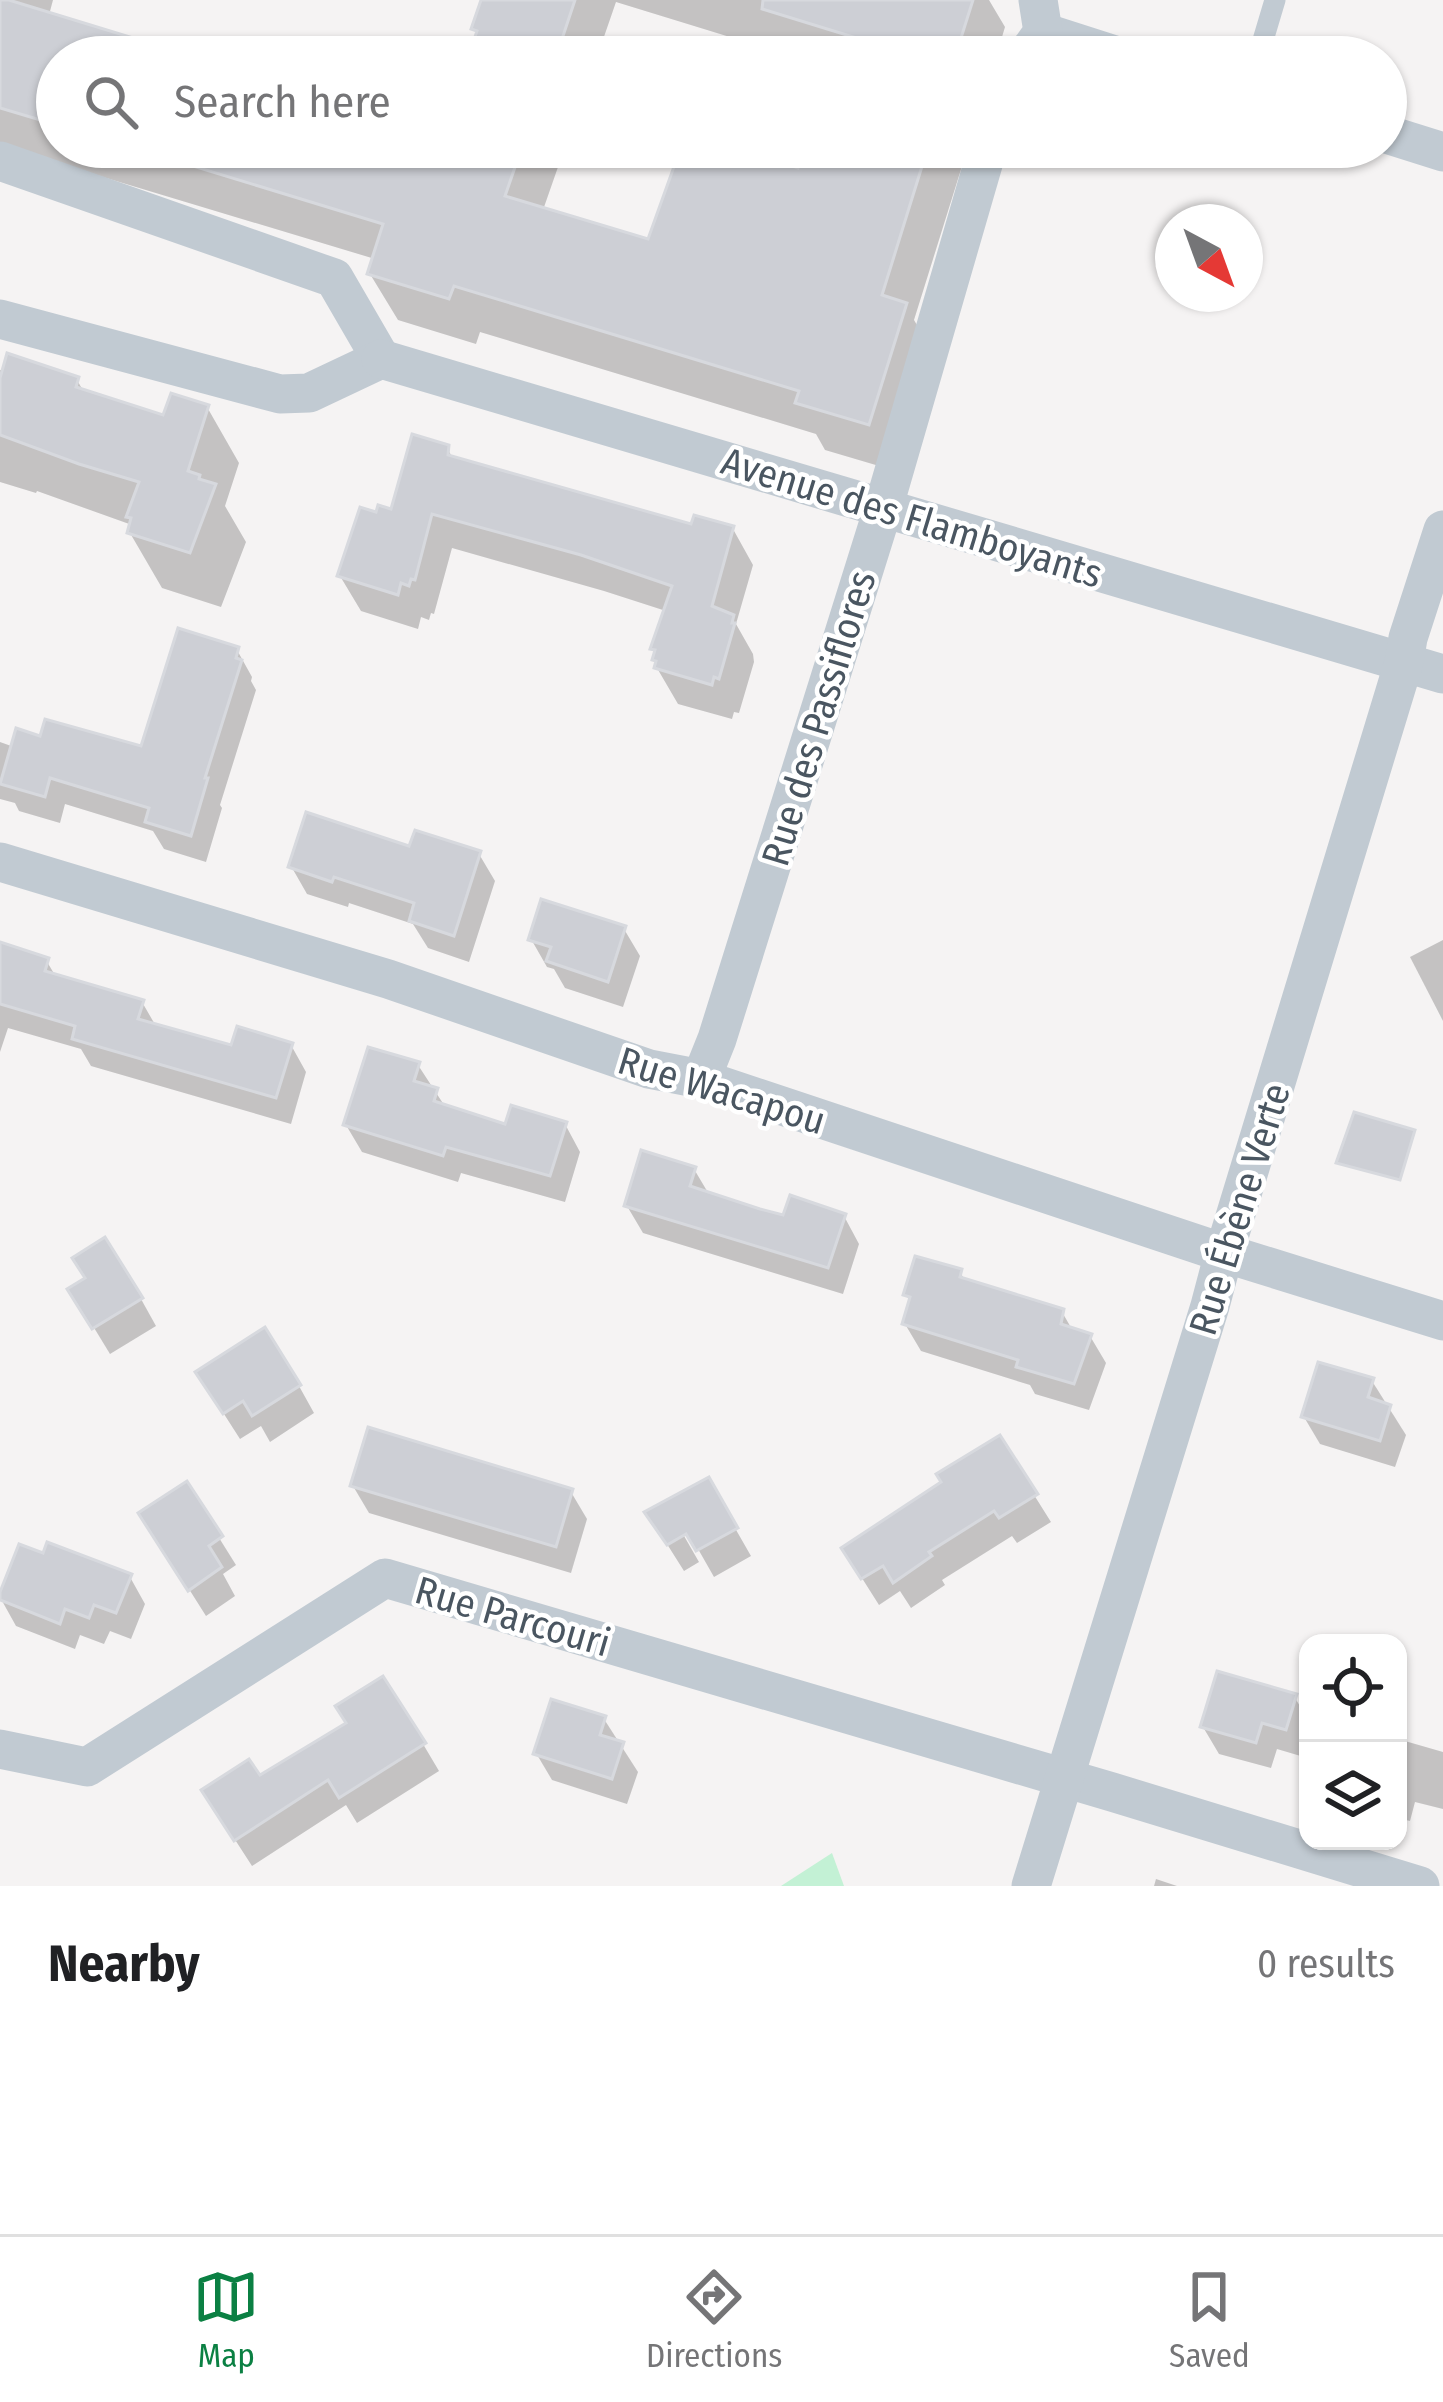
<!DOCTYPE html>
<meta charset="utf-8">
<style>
body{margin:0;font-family:"Fira Sans Condensed",sans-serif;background:#f2f2f2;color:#202124}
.controls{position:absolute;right:36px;bottom:36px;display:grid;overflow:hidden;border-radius:24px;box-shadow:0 3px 9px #0004}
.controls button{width:108px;height:108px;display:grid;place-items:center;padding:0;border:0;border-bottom:3px solid #e0e0e0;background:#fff;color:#202124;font:60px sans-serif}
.compass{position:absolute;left:1155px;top:204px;width:108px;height:108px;border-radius:50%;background:#fff;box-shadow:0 3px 9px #0004;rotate:139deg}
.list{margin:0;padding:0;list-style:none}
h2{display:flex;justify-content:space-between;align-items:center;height:156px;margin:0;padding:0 48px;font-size:51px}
h2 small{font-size:39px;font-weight:400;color:#757577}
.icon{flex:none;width:66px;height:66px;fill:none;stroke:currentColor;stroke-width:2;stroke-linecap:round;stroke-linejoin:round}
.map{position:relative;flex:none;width:1443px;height:1886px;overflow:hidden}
.search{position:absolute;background:#fff;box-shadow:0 3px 9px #0004;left:36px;right:36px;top:36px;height:132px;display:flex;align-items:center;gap:30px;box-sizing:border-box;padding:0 42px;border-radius:66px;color:#757577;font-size:45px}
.sheet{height:348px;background:#fff}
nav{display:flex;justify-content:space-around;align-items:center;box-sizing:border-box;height:168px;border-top:3px solid #e0e0e0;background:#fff;font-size:33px;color:#757577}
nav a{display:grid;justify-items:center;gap:6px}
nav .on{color:#0b8043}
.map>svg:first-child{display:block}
.green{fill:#c3f1d5}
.shadow{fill:#0003}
.building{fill:#cdcfd5;stroke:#d7d9de;stroke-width:3}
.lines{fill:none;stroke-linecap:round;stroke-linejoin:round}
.service{stroke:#c1cad2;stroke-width:21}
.minor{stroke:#c1cad2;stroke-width:39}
.labels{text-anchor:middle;stroke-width:9;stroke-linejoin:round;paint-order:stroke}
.street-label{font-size:39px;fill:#4a5661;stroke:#fff}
</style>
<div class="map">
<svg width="1443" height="1886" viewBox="0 0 1443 1886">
<rect width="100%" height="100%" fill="#f5f3f3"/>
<polygon class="green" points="832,1853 844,1886 781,1886"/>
<g class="shadow">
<polygon points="0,0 53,0 49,15 186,57 57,57 57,147 402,147 435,160 440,147 565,147 543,210 650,243 684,147 729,147 800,172 808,147 968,147 914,320 933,352 896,471 825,450 816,434 480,332 476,344 398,320 370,274 375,259 0,146"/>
<polygon points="484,0 989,0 1005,27 996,57 795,57 616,2 597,57 471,57 478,36 474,29"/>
<polygon points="0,370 77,380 85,394 165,419 207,407 239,463 225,506 246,542 221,607 162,588 130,533 132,525 37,491 36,493 0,482"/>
<polygon points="447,448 454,460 693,528 733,529 753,565 736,624 753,654 754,662 739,713 734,712 732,719 678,704 657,668 657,654 654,649 666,611 604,591 452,548 434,614 431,613 429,620 421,617 418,629 361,611 340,576 378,516 393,513"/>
<polygon points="237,650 252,677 251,681 256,690 220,805 222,808 206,862 164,849 153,831 65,804 60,823 19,811 15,803 0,799 0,742 14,747 42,740 143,750"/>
<polygon points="411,850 479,854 495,881 469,962 428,948 413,924 349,903 348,907 307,894 291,866"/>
<polygon points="624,929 640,956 623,1007 565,988 554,969 547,967 531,939"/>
<polygon points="1443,940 1443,1021 1410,957"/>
<polygon points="0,945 46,960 56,977 142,1002 157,1028 233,1049 291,1045 306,1072 291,1124 91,1066 81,1049 8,1028 0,1052"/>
<polygon points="418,1065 446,1108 507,1128 565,1124 580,1152 565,1202 461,1173 458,1182 362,1152 346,1125"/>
<polygon points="694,1169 710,1196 785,1219 844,1216 859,1244 843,1294 643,1233 627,1206"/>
<polygon points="960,1272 966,1282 1062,1312 1073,1331 1090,1336 1106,1363 1089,1410 1035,1394 1030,1385 921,1351 905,1324 911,1303 906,1295"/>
<polygon points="71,1290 141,1299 156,1326 110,1354"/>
<polygon points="1372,1381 1406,1435 1395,1467 1320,1444 1304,1417"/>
<polygon points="299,1386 314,1413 270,1442 261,1426 240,1439 215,1400"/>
<polygon points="999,1439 1051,1522 1017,1543 1012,1536 942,1580 945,1585 911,1608 900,1591 879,1605 860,1575"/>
<polygon points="708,1481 751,1556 714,1577 681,1519 676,1522 699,1562 684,1571 648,1514"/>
<polygon points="186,1485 236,1565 223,1574 235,1596 206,1616 158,1540"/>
<polygon points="353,1486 571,1492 587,1519 571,1573 369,1513"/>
<polygon points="45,1557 130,1577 145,1604 131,1639 110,1631 104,1644 80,1635 75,1649 16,1626 1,1599"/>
<polygon points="1294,1696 1308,1720 1304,1757 1277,1749 1271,1768 1219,1754 1203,1727"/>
<polygon points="604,1719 638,1772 627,1804 552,1780 536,1753"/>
<polygon points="1398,1739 1443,1752 1443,1809 1415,1802 1410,1821 1398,1818"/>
<polygon points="423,1744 439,1771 357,1823 346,1805 252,1866 221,1818 259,1779"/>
<polygon points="1156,1879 1177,1886 1154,1886"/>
</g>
<g class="building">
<polygon points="0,0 9,0 166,48 165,57 57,57 57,125 0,108"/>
<polygon points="481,0 575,0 556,57 468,57 477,31 471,29"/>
<polygon points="763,0 973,0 955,57 918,57 762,9"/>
<polygon points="161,147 405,147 433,156 436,147 522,147 505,196 648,239 681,147 738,147 798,168 805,147 928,147 882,295 907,303 869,425 795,403 799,391 454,286 449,299 367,274 383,224 160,156"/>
<polygon points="7,353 79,377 76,387 163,415 171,393 209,405 188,471 200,475 199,479 216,484 190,553 127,533 131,518 126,517 139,482 79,464 0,435 0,378"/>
<polygon points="412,434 449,445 448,455 691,524 694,515 734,526 712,606 734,615 732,623 735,623 719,679 714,677 712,685 654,668 656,661 652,660 655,650 650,649 672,586 581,555 432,514 415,580 411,579 409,586 401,583 398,595 337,576 360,507 376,512 378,505 391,509"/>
<polygon points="178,628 239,647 236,658 242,660 205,778 208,778 191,836 145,822 149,808 50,778 45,797 0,784 16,728 40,736 45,719 141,746"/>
<polygon points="306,812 409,846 415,830 481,851 454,936 409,921 414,903 334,877 332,882 288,867"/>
<polygon points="541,899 626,926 608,982 546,961 551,947 528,940"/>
<polygon points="0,942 49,958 45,971 144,1000 138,1019 231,1045 237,1026 293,1043 276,1098 72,1039 75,1026 0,1004"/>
<polygon points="368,1047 420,1062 414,1081 438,1088 434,1101 505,1124 511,1105 567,1122 550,1176 446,1147 443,1156 343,1125"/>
<polygon points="1354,1112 1415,1130 1400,1180 1336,1163"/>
<polygon points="641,1150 696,1167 690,1186 760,1209 783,1215 790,1195 846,1214 828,1268 624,1206"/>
<polygon points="105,1237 143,1298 92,1329 67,1289 85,1278 72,1258"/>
<polygon points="915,1256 962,1269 960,1277 1064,1309 1061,1324 1092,1334 1074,1384 1016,1367 1018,1360 902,1324 910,1297 903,1295"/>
<polygon points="265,1327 301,1385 252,1416 243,1401 223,1414 195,1372"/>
<polygon points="1318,1362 1374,1378 1368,1397 1391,1405 1380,1441 1301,1417"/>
<polygon points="368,1427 573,1489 556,1547 350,1486"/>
<polygon points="1000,1435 1038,1494 999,1518 994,1511 929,1552 932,1556 893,1583 883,1566 861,1579 841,1548 941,1482 936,1474"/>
<polygon points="709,1477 738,1528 696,1551 686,1534 667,1545 644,1512"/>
<polygon points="187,1481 223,1536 209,1546 222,1567 188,1591 138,1513"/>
<polygon points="47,1542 132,1574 116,1613 94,1605 89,1618 65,1609 60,1624 0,1600 0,1592 19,1544 43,1553"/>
<polygon points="1217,1671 1297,1694 1286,1730 1262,1723 1256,1743 1200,1727"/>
<polygon points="383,1676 426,1743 339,1798 328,1780 234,1841 201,1790 249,1759 260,1775 346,1723 335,1706"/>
<polygon points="551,1699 606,1716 600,1735 624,1742 612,1779 533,1754"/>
</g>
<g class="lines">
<polyline class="service" points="1258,57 1275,0"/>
<g class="minor">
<polyline points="1043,32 1121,57"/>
<polyline points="1025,57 1043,32 1038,0"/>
<polyline points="1386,134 1443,152"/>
<polyline points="0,161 334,278 381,359"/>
<polyline points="0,319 280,394 309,393 381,359"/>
<polyline points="381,359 1443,674"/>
<polyline points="0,862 388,979 649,1069 701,1079 1224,1253 1443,1321"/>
<polyline points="701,1079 717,1039 883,509 988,147"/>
<polyline points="0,1749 87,1767 385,1578 1112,1792 1420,1886"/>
<polyline points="1031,1886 1210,1306 1224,1253 1404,662 1408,638 1443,530"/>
</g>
</g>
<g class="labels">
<g class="street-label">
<text transform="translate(912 517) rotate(17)" y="14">Avenue des Flamboyants</text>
<text transform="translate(818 718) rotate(-73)" y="14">Rue des Passiflores</text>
<text transform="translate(722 1090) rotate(17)" y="14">Rue Wacapou</text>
<text transform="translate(1239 1209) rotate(-73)" y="14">Rue Ébène Verte</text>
<text transform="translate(513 1616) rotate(16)" y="14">Rue Parcouri</text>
</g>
</g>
</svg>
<div class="controls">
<button><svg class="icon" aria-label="locate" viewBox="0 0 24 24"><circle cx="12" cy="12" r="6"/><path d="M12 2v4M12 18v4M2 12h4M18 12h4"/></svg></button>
<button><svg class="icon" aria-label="layers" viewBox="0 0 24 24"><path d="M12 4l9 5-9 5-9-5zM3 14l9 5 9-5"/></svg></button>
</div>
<svg class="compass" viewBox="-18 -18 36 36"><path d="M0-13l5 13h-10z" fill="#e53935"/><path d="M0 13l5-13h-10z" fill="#757577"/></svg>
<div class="search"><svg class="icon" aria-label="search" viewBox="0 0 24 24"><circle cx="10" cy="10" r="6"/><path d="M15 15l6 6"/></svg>Search here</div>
</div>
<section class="sheet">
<h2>Nearby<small>0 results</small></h2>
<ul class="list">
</ul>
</section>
<nav>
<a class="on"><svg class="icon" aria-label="map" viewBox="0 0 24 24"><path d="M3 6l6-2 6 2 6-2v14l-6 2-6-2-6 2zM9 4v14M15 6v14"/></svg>Map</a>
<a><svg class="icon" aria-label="directions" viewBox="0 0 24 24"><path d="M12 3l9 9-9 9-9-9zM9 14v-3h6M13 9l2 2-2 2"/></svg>Directions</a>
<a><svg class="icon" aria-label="saved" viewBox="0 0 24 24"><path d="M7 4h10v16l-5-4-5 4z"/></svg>Saved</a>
</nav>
